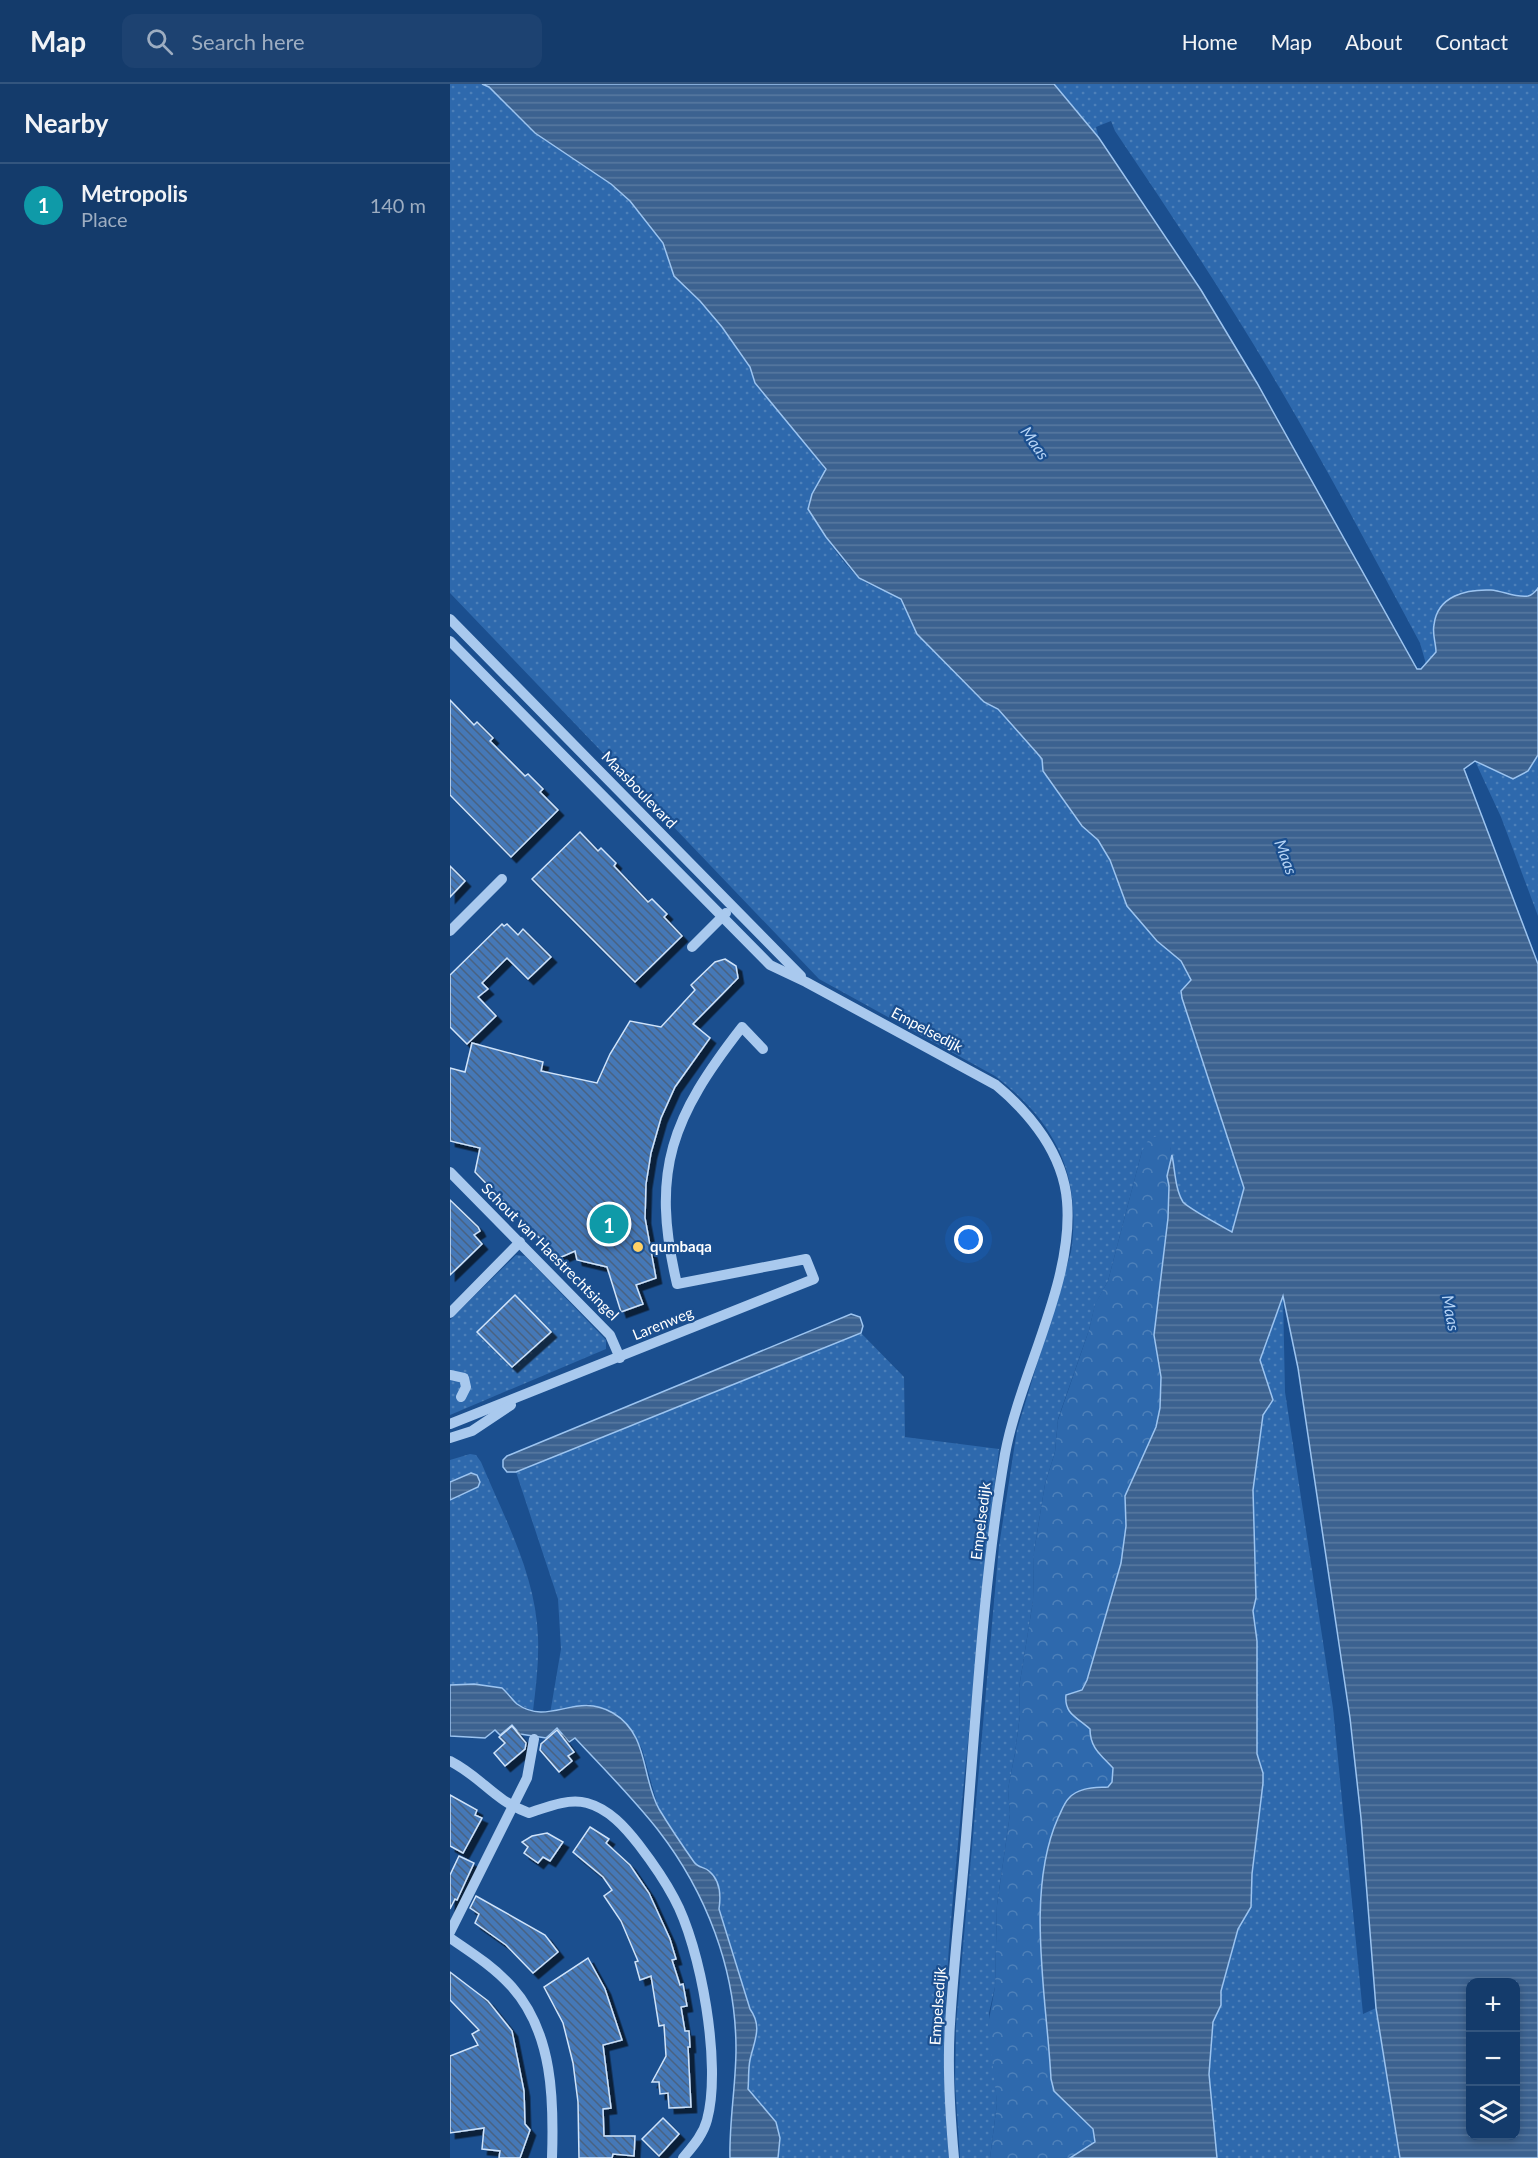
<!DOCTYPE html>
<meta charset="utf-8">
<style>
body{margin:0;font-family:Lato,sans-serif;background:#1d4271;color:#f1f3f6}
.controls{position:absolute;right:18px;bottom:18px;display:grid;overflow:hidden;border-radius:12px;box-shadow:0 3px 9px #0003}
.controls button{width:54px;height:54px;display:grid;place-items:center;padding:0;border:0;border-bottom:2px solid #33557e;background:#143b6b;color:#f1f3f6;font:30px sans-serif}
.you{position:absolute;left:519px;top:1156px;width:21px;height:21px;margin:-15px;border:4px solid #fff;border-radius:50%;background:#1a73e8;box-shadow:0 0 0 9px #1a73e833}
.badge{display:grid;place-items:center;width:39px;height:39px;border-radius:50%;background:#ffd166;color:#fff;font-size:20px;font-weight:700}
.pin{position:absolute;translate:-50% -50%;border:3px solid #fff;box-shadow:0 2px 6px #0006}
.list{margin:0;padding:0;list-style:none}
h2{display:flex;justify-content:space-between;align-items:center;height:78px;margin:0;padding:0 24px;font-size:26px}
h2 small{font-size:20px;font-weight:400;color:#9dadc1}
.list li{display:grid;grid-template-columns:39px 1fr auto;gap:18px;align-items:center;box-sizing:border-box;height:84px;padding:0 24px;border-top:2px solid #33557e}
.list b{display:block;font-size:22px;white-space:nowrap}
.list p{margin:0;font-size:20px;white-space:nowrap;color:#9dadc1}
.list em{font-size:20px;font-style:normal;color:#9dadc1}
.icon{flex:none;width:33px;height:33px;fill:none;stroke:currentColor;stroke-width:2;stroke-linecap:round;stroke-linejoin:round}
.map{position:relative;flex:none;width:1088px;height:2074px;overflow:hidden}
header{display:flex;align-items:center;gap:36px;box-sizing:border-box;height:84px;padding:0 30px;background:#143b6b;border-bottom:2px solid #33557e}
header strong{font-size:28px}
nav{display:flex;gap:33px;margin-inline-start:auto;font-size:21px}
.search{width:420px;height:54px;background:#1d4271;display:flex;align-items:center;gap:15px;box-sizing:border-box;padding:0 21px;border-radius:12px;color:#9dadc1;font-size:22px}
main{display:flex}
aside{flex:1;background:#143b6b}
.map>svg:first-child{display:block}
.grass{fill:url(#grass-dots)}
.forest{fill:url(#forest-crowns)}
.water{fill:url(#water-rules);stroke:#9cc4f0;stroke-width:1.5;fill-rule:evenodd}
.building{fill:url(#building-back-hatch);stroke:#cfe3fa;stroke-width:1.5;filter:url(#shadow)}
.lines{fill:none;stroke-linecap:round;stroke-linejoin:round}
.minor{stroke:#a9c9ee;stroke-width:10}
.poi-dot{fill:#ffd166;stroke:#1b4f8f;stroke-width:2}
.labels{text-anchor:middle;stroke-width:4.5;stroke-linejoin:round;paint-order:stroke}
.street-label{font-size:15px;fill:#fff;stroke:#1b4f8f}
.poi-label{font-size:15px;font-weight:bold;fill:#fff;stroke:#1b4f8f;text-anchor:start}
.water-label{font-size:16px;font-style:italic;fill:#b5d3f5;stroke:#1b4f8f}
</style>
<header>
<strong>Map</strong>
<div class="search"><svg class="icon" aria-label="search" viewBox="0 0 24 24"><circle cx="10" cy="10" r="6"/><path d="M15 15l6 6"/></svg>Search here</div>
<nav><a>Home</a><a>Map</a><a>About</a><a>Contact</a></nav>
</header>
<main>
<aside>
<h2>Nearby<small></small></h2>
<ul class="list">
<li><span class="badge" style="background:#0f9aa8">1</span><div><b>Metropolis</b><p>Place</p></div><em>140 m</em></li>
</ul>
</aside>
<div class="map">
<svg width="1088" height="2074" viewBox="0 0 1088 2074">
<defs>
<pattern id="grass-dots" width="8" height="8" patternUnits="userSpaceOnUse" patternTransform="scale(1.5)"><rect width="8" height="8" fill="#2e69ad"/><path d="M2 2h.1M6 6h.1" fill="none" stroke="#4d80b9" stroke-width="1.8" stroke-linecap="round"/></pattern>
<pattern id="forest-crowns" width="20" height="18" patternUnits="userSpaceOnUse" patternTransform="scale(1.5)"><rect width="20" height="18" fill="#2e69ad"/><path d="M2 6a3 3 0 1 1 6 0M12 15a3 3 0 1 1 6 0" fill="none" stroke="#4d80b9"/></pattern>
<pattern id="water-rules" width="6" height="5" patternUnits="userSpaceOnUse" patternTransform="scale(1.5)"><rect width="6" height="5" fill="#3c6290"/><path d="M0 2.5h6" fill="none" stroke="#597aa1"/></pattern>
<pattern id="building-back-hatch" width="6" height="6" patternUnits="userSpaceOnUse" patternTransform="scale(1.5)"><rect width="6" height="6" fill="#4478b7"/><path d="M-1 5l2 2M0 0l6 6M5-1l2 2" fill="none" stroke="#486282"/></pattern>
<filter id="shadow"><feDropShadow dx="5.5" dy="5.5" stdDeviation="0" flood-color="#0009"/></filter>
</defs>
<rect width="100%" height="100%" fill="#1b4f8f"/>
<g class="grass">
<path d="M0,0h32l7,3 46,46 76,51 19,17 33,42 7,23 16,23 14,12 22,26 28,40 5,16 65,77 6,13 -14,21 -4,14c14,23 30,51 50,69 17,15 37,10 50,33l76,92 14,7 39,44 5,6 1,12 38,55 17,14 12,20 17,46 30,35 24,20 10,19 -10,11 1,7 62,190 -12,44c-9,-5 -43,-23 -48,-30 -10,-14 -11,-38 -14,-55l-28,4 -34,130 -13,24 -6,25 -31,89 -3,33 -10,32 -11,68 -1,49 -14,87 1,27 -5,38 -7,36 2,25 -13,91 -2,82 -6,26 8,90 -7,55h-30l-5,-75 1,-58 43,-479 18,-116 54,-178c11,-76 -15,-130 -76,-176l-176,-97 -369,-386z"/>
<path d="M604,0h484v504l-5,7 -7,2 -35,-7 -32,3 -23,20 -3,14 3,25 -12,15 2,-3 -6,-21c-45,-84 -90,-169 -138,-251 -52,-89 -109,-175 -167,-261l-4,-10 -15,6 3,11z"/>
<polygon points="1088,671 1088,832 1051,733 1025,677 1063,695 1078,687"/>
<polygon points="66,1171 75,1172 156,1256 156,1265 0,1331 0,1236"/>
<polygon points="833,1212 835,1308 883,1624 913,1930 926,1924 950,2074 767,2074 759,1990 763,1938 771,1921 771,1907 788,1845 801,1823 802,1790 813,1699 813,1689 807,1670 807,1557 803,1527 806,1514 803,1406 813,1331 823,1316 810,1276"/>
<path d="M411,1249l43,44 1,60 94,12c-14,117 -25,234 -37,352 -11,121 -25,235 -13,357h-171l2,-20 -4,-16 -28,-33c1,-9 0,-20 2,-29 4,-19 13,-33 0,-51l-31,-100 2,-14 -12,-25 -13,-5 -38,-58 -16,-58 -12,-21 -14,-13 -28,-11 -38,10 11,-65 -3,-50 -42,-127z"/>
<path d="M20,1370l6,1 5,7c23,55 55,113 57,175 1,25 -2,49 -5,74l-18,-8 -5,-9 -36,-10 -24,1v-185l27,-13 -7,-13 -20,8v-22z"/>
</g>
<path class="forest" d="M707,1052l13,11 2,8 -5,21 2,10 -1,32 -14,117 7,42 -1,31 -4,19 -31,69 1,30 -5,37 -34,117 -5,10 -16,5c-2,19 11,22 24,34 0,19 11,26 23,39l-1,14 -4,5 -27,3c-9,12 -23,27 -28,42 -24,65 -6,177 -2,247l3,13 39,38 2,12 -25,16h-80l7,-55 -9,-78 7,-38 2,-82 13,-91 -2,-25 7,-36 5,-38 -1,-27 14,-87 1,-49 11,-68 10,-32 3,-32 31,-90 6,-26 13,-23 34,-130 7,-12z"/>
<g class="water">
<path d="M32,0h572l45,54 102,152 56,93 160,286h4l15,-17c0,-8 -4,-19 -2,-27 3,-29 32,-36 57,-35 12,1 25,8 37,6 5,-1 7,-4 10,-8v167l-10,16 -15,8 -38,-18 -11,8 74,195v1194h-138l-24,-150 -15,-190 -11,-100 -52,-350 -15,-72 -23,64 13,40 -10,15 -10,75 3,108 -3,13 4,30v113l6,19v10l-11,91 -1,33 -13,22 -17,62v14l-8,17 -4,52 8,84h-147l25,-16 -2,-13 -39,-38 -3,-12c-4,-79 -26,-187 7,-261 3,-6 6,-15 11,-20 10,-11 25,-10 39,-11l4,-5 1,-14c-12,-13 -23,-20 -23,-39 -13,-12 -26,-15 -24,-34l16,-5 5,-10 34,-117 5,-37 -1,-30 31,-69 4,-19 1,-31 -7,-42 14,-117 1,-32 -2,-10 5,-21c3,15 3,34 11,47 5,6 40,25 49,30l12,-44 -62,-190 -1,-7 10,-11 -10,-19 -24,-20 -30,-35 -17,-46 -12,-20 -16,-14 -39,-55 -1,-12 -5,-6 -39,-44 -14,-7 -67,-68 -16,-35 -42,-21 -33,-41 -18,-28 4,-15 14,-25 -71,-86 -5,-16 -28,-40 -22,-26 -26,-25 -11,-33 -33,-42 -19,-17 -76,-51 -46,-46zM1020,1898h46v154h-46z"/>
<polygon points="401,1230 410,1233 413,1242 411,1249 66,1388 57,1388 53,1383 53,1376 57,1372"/>
<polygon points="21,1389 27,1391 30,1398 28,1403 0,1416 0,1398"/>
<path d="M24,1600l28,4c6,5 10,12 15,16 33,23 58,-13 96,9 36,21 28,64 46,96 11,18 23,36 35,53 4,6 11,5 15,9 11,9 12,25 10,38l31,100c13,18 4,32 0,51 -2,9 -1,20 -2,29l28,33 4,16 -2,20h-48c-1,-36 6,-73 6,-109 0,-80 -30,-157 -78,-219 -25,-32 -55,-62 -83,-92l-6,4 -12,-14 -11,10 -26,-4 -8,-9 -12,10 -5,-5 -10,8 -35,-2v-51z"/>
</g>
<g class="building">
<polygon points="0,616 24,641 27,638 43,654 40,657 75,692 78,690 93,705 90,708 108,726 61,773 0,711"/>
<polygon points="130,748 148,767 151,764 166,779 164,782 198,818 202,815 217,830 214,833 232,852 185,898 82,795"/>
<polygon points="0,782 15,797 0,813"/>
<polygon points="52,840 54,842 57,840 68,851 73,845 101,873 78,895 57,874 32,899 38,905 28,913 46,932 17,960 0,943 0,891"/>
<polygon points="275,875 286,882 288,894 243,940 260,954 225,1003 211,1034 201,1069 196,1100 195,1134 206,1194 186,1201 193,1220 171,1228 157,1183 127,1176 125,1167 109,1174 25,1088 30,1064 0,1057 0,984 15,988 22,959 93,978 91,987 147,999 160,970 180,937 211,943 245,906 241,901 265,878"/>
<polygon points="0,1116 28,1143 30,1147 24,1151 32,1160 0,1191"/>
<polygon points="65,1211 101,1248 62,1283 27,1248"/>
<polygon points="62,1642 76,1659 75,1665 55,1682 44,1669 55,1659 49,1653"/>
<polygon points="107,1646 124,1668 118,1672 122,1677 109,1688 90,1666 91,1660"/>
<polygon points="0,1711 27,1726 25,1731 32,1734 13,1769 0,1762"/>
<polygon points="140,1743 159,1755 156,1759 180,1781 199,1809 220,1855 226,1875 222,1876 230,1901 233,1900 237,1922 231,1923 235,1947 239,1947 240,1963 238,1963 241,2023 219,2024 218,2009 210,2010 209,1998 202,1998 216,1972 214,1941 209,1942 201,1892 190,1896 185,1878 188,1877 171,1837 154,1812 162,1806 153,1793 123,1768"/>
<polygon points="97,1749 113,1758 100,1777 93,1773 88,1779 74,1769 78,1763 72,1758 82,1752"/>
<polygon points="9,1772 24,1779 7,1816 5,1815 0,1825 0,1791"/>
<polygon points="26,1812 95,1851 108,1868 83,1889 56,1861 25,1839 29,1830 20,1824"/>
<polygon points="138,1874 155,1905 172,1956 153,1961 161,2024 153,2025 154,2052 185,2052 184,2072 163,2070 162,2074 129,2074 128,2018 123,1979 113,1939 94,1903"/>
<polygon points="0,1888 38,1917 62,1947 74,2007 75,2040 80,2046 70,2074 49,2074 50,2067 32,2065 34,2044 0,2049 0,1972 28,1961 22,1950 29,1946 0,1916"/>
<polygon points="213,2034 229,2050 209,2072 192,2055"/>
</g>
<g class="lines">
<g class="minor">
<polyline points="0,535 351,892"/>
<path d="M0,557l320,324 36,17 190,103c35,29 67,69 71,116 7,81 -47,172 -62,253 -21,122 -28,247 -38,371 -5,66 -13,133 -17,199 -3,44 0,90 4,134"/>
<polyline points="0,847 52,795"/>
<polyline points="242,863 276,829"/>
<polyline points="0,1088 160,1251 170,1274"/>
<polyline points="0,1229 70,1158"/>
<polyline points="0,1291 14,1294 16,1303 11,1313"/>
<path d="M0,1340l364,-145 -8,-20 -129,25c-27,-114 -5,-167 65,-257l21,22"/>
<polyline points="0,1354 22,1347 61,1321"/>
<path d="M0,1677c33,17 43,39 79,52 18,-6 39,-15 58,-10 22,6 38,24 52,42 13,17 25,34 35,53 27,49 48,168 33,222 -4,15 -14,26 -24,38"/>
<polyline points="0,1848 77,1694 84,1655"/>
<path d="M0,1854c22,15 44,29 62,49 41,46 42,113 40,171"/>
</g>
</g>
<circle class="poi-dot" cx="188" cy="1163" r="6"/>
<g class="labels">
<g class="street-label">
<text transform="translate(189 706) rotate(46)" y="5">Maasboulevard</text>
<text transform="translate(477 946) rotate(28)" y="5">Empelsedijk</text>
<text transform="translate(100 1168) rotate(45)" y="5">Schout van Haestrechtsingel</text>
<text transform="translate(213 1240) rotate(-22)" y="5">Larenweg</text>
<text transform="translate(531 1437) rotate(-83)" y="5">Empelsedijk</text>
<text transform="translate(488 1922) rotate(-86)" y="5">Empelsedijk</text>
</g>
<g class="poi-label">
<text x="200" y="1168">qumbaqa</text>
</g>
<g class="water-label">
<text transform="translate(585 359) rotate(55)" y="6">Maas</text>
<text transform="translate(836 773) rotate(69)" y="6">Maas</text>
<text transform="translate(1001 1229) rotate(79)" y="6">Maas</text>
</g>
</g>
</svg>
<div class="controls">
<button>+</button>
<button>−</button>
<button><svg class="icon" aria-label="layers" viewBox="0 0 24 24"><path d="M12 4l9 5-9 5-9-5zM3 14l9 5 9-5"/></svg></button>
</div>
<div class="you"></div>
<div class="pin badge" style="left:159px;top:1140px;background:#0f9aa8">1</div>
</div>
</main>
